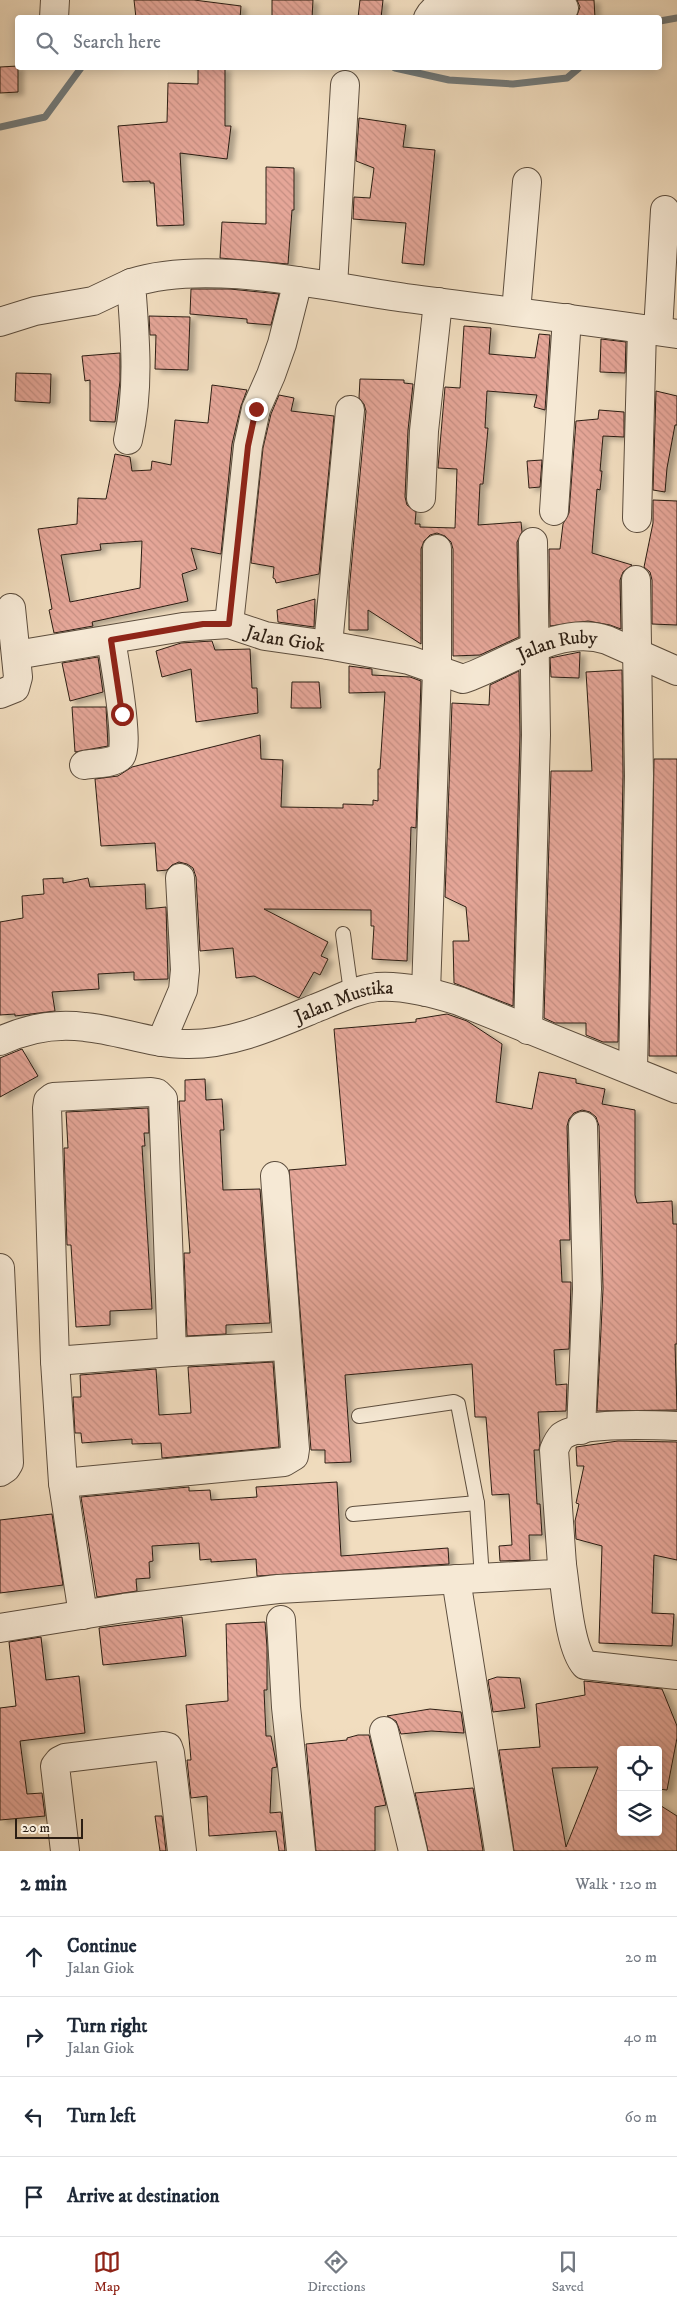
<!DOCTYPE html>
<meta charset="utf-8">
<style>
body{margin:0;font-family:"IM FELL DW Pica",serif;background:#f2f2f3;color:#1f2937}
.controls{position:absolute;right:15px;bottom:15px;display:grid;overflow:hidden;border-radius:5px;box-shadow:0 2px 12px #0003}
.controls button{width:45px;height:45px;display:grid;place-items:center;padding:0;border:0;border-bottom:1px solid #e0e1e3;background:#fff;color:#1f2937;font:25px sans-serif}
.scale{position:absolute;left:15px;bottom:12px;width:68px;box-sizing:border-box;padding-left:5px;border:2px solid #2c1e13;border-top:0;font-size:14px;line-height:18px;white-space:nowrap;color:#2c1e13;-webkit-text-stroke:4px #f6e9d5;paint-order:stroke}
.stop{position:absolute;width:15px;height:15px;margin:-11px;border:4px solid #8f2418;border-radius:50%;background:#fff}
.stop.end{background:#8f2418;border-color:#fff;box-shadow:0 1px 5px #0008}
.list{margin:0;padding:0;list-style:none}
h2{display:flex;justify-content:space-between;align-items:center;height:65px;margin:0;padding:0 20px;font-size:21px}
h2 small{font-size:16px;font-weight:400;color:#747a83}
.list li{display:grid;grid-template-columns:32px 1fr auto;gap:15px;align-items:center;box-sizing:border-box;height:80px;padding:0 20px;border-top:1px solid #e0e1e3}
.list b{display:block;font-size:19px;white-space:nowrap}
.list p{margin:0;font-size:16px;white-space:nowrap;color:#747a83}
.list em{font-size:16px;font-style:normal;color:#747a83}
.icon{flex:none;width:28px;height:28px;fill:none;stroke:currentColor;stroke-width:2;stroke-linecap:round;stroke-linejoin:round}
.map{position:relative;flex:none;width:677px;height:1851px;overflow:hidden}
.search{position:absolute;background:#fff;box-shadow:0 2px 12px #0003;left:15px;right:15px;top:15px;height:55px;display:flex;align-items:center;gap:12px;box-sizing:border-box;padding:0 18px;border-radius:5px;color:#747a83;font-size:19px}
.sheet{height:385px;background:#fff}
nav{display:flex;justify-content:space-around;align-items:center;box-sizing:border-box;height:70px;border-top:1px solid #e0e1e3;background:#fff;font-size:14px;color:#747a83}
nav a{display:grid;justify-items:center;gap:2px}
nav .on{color:#8f2418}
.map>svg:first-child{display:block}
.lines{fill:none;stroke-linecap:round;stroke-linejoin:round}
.stream{stroke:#727a7a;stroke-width:7}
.building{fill:url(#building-back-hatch);stroke:#2c1e13;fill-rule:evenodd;filter:url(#shadow)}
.lane-casing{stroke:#5d4e3e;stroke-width:16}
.street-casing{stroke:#5d4e3e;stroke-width:30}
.lane{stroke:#f6e9d5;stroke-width:14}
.street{stroke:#f6e9d5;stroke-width:28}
.route{stroke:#8f2418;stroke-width:6}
.labels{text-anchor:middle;stroke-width:4;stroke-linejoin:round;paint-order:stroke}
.street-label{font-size:19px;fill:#2c1e13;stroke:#f6e9d5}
</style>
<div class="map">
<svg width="677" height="1851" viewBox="0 0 677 1851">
<defs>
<pattern id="building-back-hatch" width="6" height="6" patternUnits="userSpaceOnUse" patternTransform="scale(1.25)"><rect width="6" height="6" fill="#e5a698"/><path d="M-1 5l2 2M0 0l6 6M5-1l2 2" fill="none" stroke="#c58e82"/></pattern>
<filter id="shadow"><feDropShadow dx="5.5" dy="3" stdDeviation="2.5" flood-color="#0004"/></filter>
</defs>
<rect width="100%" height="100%" fill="#f1ddbf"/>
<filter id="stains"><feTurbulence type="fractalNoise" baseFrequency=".004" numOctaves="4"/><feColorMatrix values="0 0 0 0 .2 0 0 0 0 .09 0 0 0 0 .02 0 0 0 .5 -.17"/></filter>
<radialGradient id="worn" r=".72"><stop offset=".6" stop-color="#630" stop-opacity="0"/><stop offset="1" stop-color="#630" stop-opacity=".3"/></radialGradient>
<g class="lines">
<g class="stream">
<polyline points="660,21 677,18"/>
<polyline points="395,68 449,80 513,84 567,78 579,68"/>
<polyline points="0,127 45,117 81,68"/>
</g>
</g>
<g class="building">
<polygon points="134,0 194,0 241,6 240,18 136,18"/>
<polygon points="272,0 313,0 312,18 272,18"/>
<polygon points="360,0 383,0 381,18 358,18"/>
<polygon points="577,0 594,0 595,18 576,18 580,7"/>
<polygon points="18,66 18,92 0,93 0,67"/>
<polygon points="198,68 225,68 225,126 231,126 227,159 180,153 184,225 157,226 154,183 150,183 150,181 123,182 118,126 167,122 168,83 198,84"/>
<polygon points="359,118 406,125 403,147 435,150 424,265 402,263 406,223 353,219 354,197 370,198 374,168 356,161"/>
<polygon points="266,167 294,168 294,210 292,210 288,264 220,258 222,222 266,224"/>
<polygon points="191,289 230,289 279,294 271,325 247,323 247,319 190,314"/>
<polygon points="149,316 190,317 188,370 155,369 156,335 150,335"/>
<polygon points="464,326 491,328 489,354 535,358 539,334 550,335 545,410 534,407 537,395 487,391 485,428 488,428 483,484 480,484 478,525 521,522 522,532 517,542 519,637 480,655 453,656 453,549 451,542 445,536 437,533 430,535 424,541 421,549 421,644 368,610 368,630 349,630 349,591 366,411 364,404 359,398 360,379 404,380 404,383 413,384 408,430 405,497 407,505 416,512 415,524 420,524 420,527 455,528 457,469 438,468 445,387 460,388"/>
<polygon points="601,339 626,342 625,373 600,372"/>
<polygon points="120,353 120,381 115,422 90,421 90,380 85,381 82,356"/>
<polygon points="16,373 51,374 50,403 15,401"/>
<path d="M212,385l35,5 -6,16 -9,38 -11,110 -30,-6 6,21 -15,5 6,27 -96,21 1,4 -39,7 -5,-23 3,-1 -14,-80 39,-5 1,-26 28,1 9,-45 15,3 2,14 19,-1 1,-9 19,4 4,-45 33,3zM142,541l-2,47 -70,14 -9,-47 40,-5 -1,-6z"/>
<polygon points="656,391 677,396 677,425 675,425 667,468 665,492 653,490"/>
<polygon points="279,395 294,398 291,411 334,416 319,574 276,583 275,579 273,578 274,567 251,563 263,448 271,414"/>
<polygon points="599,410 624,412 624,437 603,436 600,471 602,471 600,490 597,489 592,553 632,565 623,572 620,580 621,629 610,625 588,621 550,626 549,549 560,549 563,524 569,513 576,421 598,419"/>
<polygon points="542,460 540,487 529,488 527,461"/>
<polygon points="653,500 677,501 677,625 652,624 652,580 650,572 644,567 653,523"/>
<polygon points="315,599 314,627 278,622 277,610"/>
<polygon points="212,641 215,650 250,649 252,688 257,688 258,713 196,722 191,669 162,677 156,651 181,643"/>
<polygon points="580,652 579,678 551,677 550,658"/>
<polygon points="98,657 103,692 70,701 62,663"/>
<polygon points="349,666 372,669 372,675 410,677 421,681 416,828 411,827 407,961 372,959 374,926 371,926 371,910 264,909 328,942 321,956 328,959 320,975 314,972 299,998 254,976 236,978 233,948 200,951 196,877 193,868 187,864 179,862 172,865 167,870 157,871 155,843 101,846 95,779 118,776 132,767 260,735 261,759 283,760 281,807 343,808 343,804 373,805 373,800 378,801 378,769 380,769 385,692 349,693"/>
<polygon points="622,670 623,776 618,1042 603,1042 586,1035 586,1023 555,1023 544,1018 551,771 592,771 586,672"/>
<polygon points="519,671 520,735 513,1006 454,983 453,941 469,941 466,907 445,897 452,703 489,705 490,685"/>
<polygon points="292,682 319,682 321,708 291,708"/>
<polygon points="72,707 106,707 108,746 75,752"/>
<polygon points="654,759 677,759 677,1056 649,1056"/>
<polygon points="63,878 63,883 88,878 90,887 145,884 146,909 166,907 168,979 134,980 134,972 98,974 99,989 52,992 55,1011 15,1016 15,1014 0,1015 0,922 23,918 22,896 44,894 43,879"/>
<polygon points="447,1014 467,1021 502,1044 496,1102 532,1109 539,1072 576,1079 576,1083 605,1089 602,1104 635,1110 635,1195 637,1203 672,1201 673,1224 677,1224 677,1344 675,1344 677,1410 597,1411 603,1289 599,1126 596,1117 590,1112 582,1110 574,1113 569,1119 567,1126 570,1240 560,1240 562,1282 571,1282 569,1349 554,1350 556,1385 567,1384 566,1411 538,1412 540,1443 539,1450 534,1450 537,1504 540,1504 542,1535 529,1535 530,1560 500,1561 499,1546 512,1545 509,1494 492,1495 486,1417 475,1417 472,1364 345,1375 351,1462 325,1463 325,1450 311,1450 289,1170 346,1165 334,1029 416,1022 416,1019"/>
<polygon points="22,1049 38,1076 0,1097 0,1058"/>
<polygon points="205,1079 206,1100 222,1099 224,1130 220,1130 223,1190 260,1189 270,1323 226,1325 226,1334 187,1336 184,1253 190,1253 179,1101 185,1101 185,1080"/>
<polygon points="148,1108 149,1133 144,1133 145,1146 142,1146 152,1309 110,1311 110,1325 76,1327 71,1245 67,1245 64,1148 68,1148 66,1112"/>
<polygon points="273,1362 279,1447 162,1458 161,1443 132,1444 132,1439 82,1443 81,1433 75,1433 73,1397 81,1397 80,1375 156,1369 159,1415 191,1413 188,1367"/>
<polygon points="618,1441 677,1442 677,1560 654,1555 652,1613 674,1614 672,1646 599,1643 602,1546 576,1539 575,1521 579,1504 576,1503 584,1466 577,1466 576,1447"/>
<polygon points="337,1482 341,1556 448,1548 449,1564 257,1576 256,1559 211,1562 211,1559 200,1560 199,1543 152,1546 153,1561 149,1562 150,1578 136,1579 137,1591 97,1597 81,1497 189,1487 189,1491 210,1490 211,1500 257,1497 256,1487"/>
<polygon points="52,1514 63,1585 0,1593 0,1520"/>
<polygon points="182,1617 186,1656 103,1665 99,1628"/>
<polygon points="265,1622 267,1647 267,1690 264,1690 266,1736 271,1736 277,1767 272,1768 270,1813 281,1812 285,1851 279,1851 276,1831 209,1836 207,1796 191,1798 187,1760 191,1760 186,1705 228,1701 226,1624"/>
<polygon points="41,1637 46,1680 79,1676 85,1733 20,1741 27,1794 42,1793 45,1816 0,1820 0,1708 16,1706 9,1642"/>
<polygon points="497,1677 520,1678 525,1708 493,1712 488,1680"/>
<path d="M584,1681l78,8 15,37v12l-10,52 -9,-1v-39h-37v82h37v-28l19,12v35h-163l-15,-101 41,-3 -4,-43 49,-9zM598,1767l-32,80 -14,-79z"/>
<polygon points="430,1709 461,1712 464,1733 431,1731 401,1734 396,1721 387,1716"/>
<polygon points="358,1735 369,1735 386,1805 375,1807 375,1851 316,1851 306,1744 347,1740 347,1738"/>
<polygon points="473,1788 483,1851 428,1851 415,1793"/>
<polygon points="155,1816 162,1816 166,1851 160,1851"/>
</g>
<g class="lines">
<defs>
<g id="lane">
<polyline points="343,934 351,992"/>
<polyline points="359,1416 454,1402 458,1404 477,1503 482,1578"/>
<polyline points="353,1514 477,1503"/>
</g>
<g id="street">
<polyline points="482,0 485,9 491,13 564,8"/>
<polyline points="54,18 55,0"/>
<path d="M428,18c9,-18 34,-17 54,-16"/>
<polyline points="333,286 345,85"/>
<polyline points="516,312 527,182"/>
<polyline points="0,322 35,311 93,301 131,283"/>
<polyline points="658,331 665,210"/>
<path d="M128,440c12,-52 7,-104 3,-157 77,-25 195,4 275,15 90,12 181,22 271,36"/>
<polyline points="421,498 424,431 438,302"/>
<polyline points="554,511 567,318"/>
<polyline points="637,518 642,329"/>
<polyline points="229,624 248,446 256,409 271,375 282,344 298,281"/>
<polyline points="328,645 350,410"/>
<path id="s1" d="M16,655l167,-28 46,-3 36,12 63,9 81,15 54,19c45,-15 95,-55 144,-39l70,31"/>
<polyline points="0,694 15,688 18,677 11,608"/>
<path d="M84,765c11,-2 29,-1 37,-9 9,-9 -7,-99 -10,-116"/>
<polyline points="426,992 437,671 437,549"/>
<polyline points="528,1030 536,735 533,542"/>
<path id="s2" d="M0,1041c26,-12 56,-18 85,-14 34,3 66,17 101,17 45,1 89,-19 130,-36 21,-8 38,-18 61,-21 26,-2 57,6 82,14l218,88"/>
<polyline points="161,1042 183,990 185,970 180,878"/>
<polyline points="633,1070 639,776 636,580"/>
<polyline points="0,1268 9,1463 6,1468 0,1472"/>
<polyline points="55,1361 172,1352 286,1346"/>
<polyline points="581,1430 587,1289 583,1126"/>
<polyline points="63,1483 284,1462 294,1456 295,1449 275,1176"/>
<path d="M562,1565c4,25 7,82 23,100l92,10"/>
<polyline points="456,1579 499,1851"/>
<polyline points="83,1615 63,1483 55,1361 47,1108 48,1101 53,1097 151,1092 157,1093 163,1099 172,1352"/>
<polyline points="281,1620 286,1707 301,1851"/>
<path d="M0,1628l124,-20 154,-19 276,-15 8,-9 -8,-115c2,-5 4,-10 8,-14 19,-14 90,-11 115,-10"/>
<polyline points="384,1731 413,1851"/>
<polyline points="65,1851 55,1766 59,1761 65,1758 164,1746 168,1747 170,1753 182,1851"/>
</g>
</defs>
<use href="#lane" class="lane-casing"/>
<use href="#street" class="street-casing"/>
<use href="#lane" class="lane"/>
<use href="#street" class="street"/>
</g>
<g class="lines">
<polyline class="route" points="122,714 111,640 203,624 229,624 248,446 256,409"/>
</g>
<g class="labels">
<g class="street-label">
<text dy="7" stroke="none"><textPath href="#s1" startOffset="274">Jalan Giok</textPath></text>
<text dy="7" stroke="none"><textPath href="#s1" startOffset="558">Jalan Ruby</textPath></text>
<text dy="7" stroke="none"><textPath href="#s2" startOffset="355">Jalan Mustika</textPath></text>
</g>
</g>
<rect width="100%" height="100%" filter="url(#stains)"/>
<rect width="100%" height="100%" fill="url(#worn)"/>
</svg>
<div class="controls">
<button><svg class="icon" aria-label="locate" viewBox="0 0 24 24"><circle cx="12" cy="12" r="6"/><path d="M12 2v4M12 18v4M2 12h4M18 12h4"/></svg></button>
<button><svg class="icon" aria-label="layers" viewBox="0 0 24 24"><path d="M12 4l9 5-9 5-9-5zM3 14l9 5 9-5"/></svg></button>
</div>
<div class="scale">20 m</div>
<div class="stop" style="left:122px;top:714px"></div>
<div class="stop end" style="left:256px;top:409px"></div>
<div class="search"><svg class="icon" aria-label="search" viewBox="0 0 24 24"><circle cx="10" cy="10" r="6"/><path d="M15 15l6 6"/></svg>Search here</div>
</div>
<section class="sheet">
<h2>2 min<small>Walk · 120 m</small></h2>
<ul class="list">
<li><svg class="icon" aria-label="ahead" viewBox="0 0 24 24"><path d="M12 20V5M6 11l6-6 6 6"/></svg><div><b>Continue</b><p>Jalan Giok</p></div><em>20 m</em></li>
<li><svg class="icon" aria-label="right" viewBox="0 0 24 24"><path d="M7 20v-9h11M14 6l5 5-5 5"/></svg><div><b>Turn right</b><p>Jalan Giok</p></div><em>40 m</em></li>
<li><svg class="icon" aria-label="left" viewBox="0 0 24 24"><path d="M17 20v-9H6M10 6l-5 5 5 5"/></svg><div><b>Turn left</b></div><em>60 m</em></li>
<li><svg class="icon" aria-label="arrive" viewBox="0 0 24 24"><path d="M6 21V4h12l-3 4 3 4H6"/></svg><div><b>Arrive at destination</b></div></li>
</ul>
</section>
<nav>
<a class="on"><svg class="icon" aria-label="map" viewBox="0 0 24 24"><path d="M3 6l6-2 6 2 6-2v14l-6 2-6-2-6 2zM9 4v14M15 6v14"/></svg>Map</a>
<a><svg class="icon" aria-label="directions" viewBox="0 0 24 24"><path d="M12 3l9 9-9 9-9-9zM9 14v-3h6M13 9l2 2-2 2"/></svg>Directions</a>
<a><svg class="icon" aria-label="saved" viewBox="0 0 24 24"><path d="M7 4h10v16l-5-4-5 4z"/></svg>Saved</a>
</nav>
